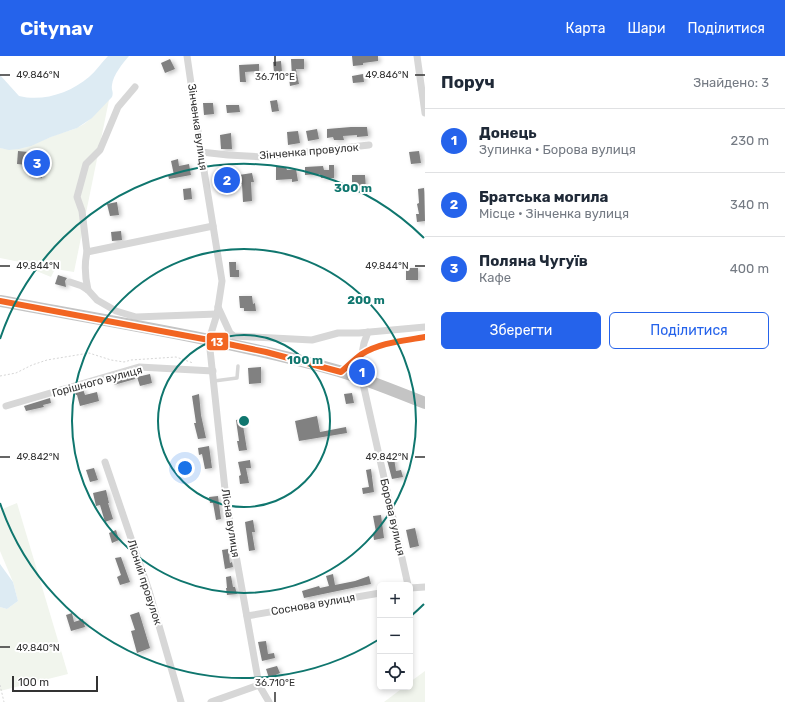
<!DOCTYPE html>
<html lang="uk">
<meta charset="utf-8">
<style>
body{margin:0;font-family:Rubik,sans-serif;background:#f2f2f3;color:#1f2937}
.controls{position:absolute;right:12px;bottom:12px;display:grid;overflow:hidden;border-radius:6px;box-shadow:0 2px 6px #0003}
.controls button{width:36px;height:36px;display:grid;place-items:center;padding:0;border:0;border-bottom:1px solid #e0e1e3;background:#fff;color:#1f2937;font:20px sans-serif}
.scale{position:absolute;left:12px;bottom:10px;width:86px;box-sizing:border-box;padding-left:4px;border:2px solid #333;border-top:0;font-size:11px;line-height:14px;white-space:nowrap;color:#333;-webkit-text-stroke:3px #fff;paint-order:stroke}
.you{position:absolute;left:185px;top:412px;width:14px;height:14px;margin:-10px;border:3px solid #fff;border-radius:50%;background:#1a73e8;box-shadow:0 0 0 6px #1a73e833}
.badge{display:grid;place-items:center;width:26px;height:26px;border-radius:50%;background:#2563eb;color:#fff;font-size:13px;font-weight:700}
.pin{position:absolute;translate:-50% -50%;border:2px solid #fff;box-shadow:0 1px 4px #0006}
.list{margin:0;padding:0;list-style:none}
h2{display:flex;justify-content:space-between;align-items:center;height:52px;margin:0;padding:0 16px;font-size:17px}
h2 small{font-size:13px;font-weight:400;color:#747a83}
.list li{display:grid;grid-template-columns:26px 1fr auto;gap:12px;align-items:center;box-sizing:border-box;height:64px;padding:0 16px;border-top:1px solid #e0e1e3}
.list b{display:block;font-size:15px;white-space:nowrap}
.list p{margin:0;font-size:13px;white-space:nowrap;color:#747a83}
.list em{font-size:13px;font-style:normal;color:#747a83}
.actions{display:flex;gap:8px;padding:12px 16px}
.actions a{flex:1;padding:9px 0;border:1px solid #2563eb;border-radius:6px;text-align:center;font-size:14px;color:#2563eb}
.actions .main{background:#2563eb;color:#fff}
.icon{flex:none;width:22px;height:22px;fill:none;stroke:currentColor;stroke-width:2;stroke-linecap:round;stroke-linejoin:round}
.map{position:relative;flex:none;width:425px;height:646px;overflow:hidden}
header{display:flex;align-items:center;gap:24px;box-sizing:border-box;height:56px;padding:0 20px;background:#2563eb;color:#fff}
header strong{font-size:19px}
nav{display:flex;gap:22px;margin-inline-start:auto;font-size:14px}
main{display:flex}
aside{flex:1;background:#fff}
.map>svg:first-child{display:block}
.green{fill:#f1f5ed}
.water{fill:#ddebf3}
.building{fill:#818181;filter:url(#shadow)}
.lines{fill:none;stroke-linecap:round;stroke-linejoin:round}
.path{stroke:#d6d6d6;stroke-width:1;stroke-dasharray:2 2;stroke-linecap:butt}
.lane{stroke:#d7d7d7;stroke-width:3.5}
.street{stroke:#d7d7d7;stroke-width:7}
.highway{stroke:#c4c4c4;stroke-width:12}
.bus-1-casing{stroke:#fff;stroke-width:9}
.bus-1{stroke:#f26522;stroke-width:6}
.ticks{fill:none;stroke:#333;stroke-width:1.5}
.ring{fill:none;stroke:#0f766e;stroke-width:2}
.labels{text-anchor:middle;stroke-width:4;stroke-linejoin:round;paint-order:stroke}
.street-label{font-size:11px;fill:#333;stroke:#fff}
.ticks-label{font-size:10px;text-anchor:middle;fill:#333;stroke:#fff;stroke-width:4;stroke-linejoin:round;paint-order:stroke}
.centre{fill:#0f766e;stroke:#fff;stroke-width:2}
.ring-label{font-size:12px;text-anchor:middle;font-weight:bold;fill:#0f766e;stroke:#fff;stroke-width:4;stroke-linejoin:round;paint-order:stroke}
.line-badge{stroke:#fff;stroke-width:1.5}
.badge-label{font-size:11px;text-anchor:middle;font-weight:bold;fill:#fff}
</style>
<header>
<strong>Citynav</strong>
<nav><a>Карта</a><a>Шари</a><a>Поділитися</a></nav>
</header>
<main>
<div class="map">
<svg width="425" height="646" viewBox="0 0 425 646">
<defs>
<filter id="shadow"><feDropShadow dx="2.5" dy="1.5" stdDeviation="2" flood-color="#0004"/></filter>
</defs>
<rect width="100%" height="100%" fill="#fff"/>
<g class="green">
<path d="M109,44l-35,172 -19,-3 -4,8 -17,-7 1,-5 -35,-7v-110c22,4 33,-4 53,-12 10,-4 22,-6 31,-12 10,-7 16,-17 25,-24z"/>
<polygon points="17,447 68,618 0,635 0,551 7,553 18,545 13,526 0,495 0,454"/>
<polygon points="425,615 425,646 384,646 404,631 410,631 410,626"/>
</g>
<g class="water">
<path d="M108,0h21c-6,7 -16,19 -17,29 -1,5 2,7 0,12l-20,21 -15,10 -26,9 -20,9 -12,3 -10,1 -9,-2v-73l19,21c24,6 51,-3 70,-19 7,-6 12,-14 19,-21z"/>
<polygon points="0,508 13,526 18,545 7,553 0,551"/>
</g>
<g class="building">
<polygon points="352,0 378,0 378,5 363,7 363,9 353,10"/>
<polygon points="170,3 175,13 165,17 161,7"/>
<polygon points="291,3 304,3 304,13 296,13 299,28 290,30 289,22 292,21"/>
<polygon points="281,5 282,16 274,16 273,6"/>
<polygon points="259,8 259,15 245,16 246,26 240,26 239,9"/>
<polygon points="363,18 364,26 353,27 352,20"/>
<polygon points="277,44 279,55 272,56 270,45"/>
<polygon points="203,47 213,47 214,58 204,59"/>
<polygon points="226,49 239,49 240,56 227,57"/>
<polygon points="351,71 367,71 368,80 357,81 357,79 343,80 344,84 334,84 333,81 327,82 327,73"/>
<polygon points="317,73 319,83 308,85 306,75"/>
<polygon points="298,75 300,87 288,89 287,76"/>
<polygon points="231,77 232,93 221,93 220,79"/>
<polygon points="18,95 28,96 27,109 17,108"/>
<polygon points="419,95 421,107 411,108 409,96"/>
<polygon points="178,103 179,110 189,108 191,119 169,123 168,119 174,118 174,119 171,105"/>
<polygon points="329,109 334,109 334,122 321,122 320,118 305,119 305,111 323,110 324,114 329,114"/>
<polygon points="276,111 286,111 287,114 296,113 298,125 292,126 292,123 276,124"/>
<polygon points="30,113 43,117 42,122 29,120"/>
<polygon points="252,117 254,126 251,126 252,145 243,146 242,128 240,128 239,119"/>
<polygon points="352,119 365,119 366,133 352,134"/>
<polygon points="191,132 192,143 184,144 183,133"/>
<polygon points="424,132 425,165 417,166 416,158 419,158 417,148 419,147 418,133"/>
<polygon points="117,146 119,159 110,160 107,148"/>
<polygon points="121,175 122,184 112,185 111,176"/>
<polygon points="229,206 236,206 236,214 239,214 239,221 230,221"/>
<rect x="406" y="212" width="12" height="12"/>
<polygon points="58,219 67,222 65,225 66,231 55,228"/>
<polygon points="239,240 252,240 253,248 255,247 256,255 244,255 244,252 240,252"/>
<polygon points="261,311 261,327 249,328 248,312"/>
<polygon points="134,318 135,323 114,329 113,324"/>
<polygon points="150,318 152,327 140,330 137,321"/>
<polygon points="83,333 85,339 97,336 99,345 80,350 77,339 76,339 75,335"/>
<polygon points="352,337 354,347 346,348 344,338"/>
<polygon points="199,338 201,359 206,382 198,383 194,367 196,367 192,340"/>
<polygon points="50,342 51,347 43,349 44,351 26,355 24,350"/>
<polygon points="317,360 320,376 346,371 347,377 299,385 295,365"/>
<polygon points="242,363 247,394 239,395 237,385 239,385 236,364"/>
<polygon points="209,390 212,412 205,413 202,398 199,399 198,392"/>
<polygon points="394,402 396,415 401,414 403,421 392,423 387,404"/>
<polygon points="250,404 251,412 246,412 249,427 240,428 239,420 241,419 238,406"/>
<polygon points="94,412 98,424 90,426 86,414"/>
<polygon points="371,413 374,436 363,438 362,432 369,431 366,414"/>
<polygon points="106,434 109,447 108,447 113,463 105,466 100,449 96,450 93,437"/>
<polygon points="218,440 221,463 216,464 213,447 210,447 209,441"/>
<polygon points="381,459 384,482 374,484 373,477 376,476 373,460"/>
<polygon points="253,464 255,476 252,476 255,494 249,495 245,466"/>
<polygon points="415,472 419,490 410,492 406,474"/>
<polygon points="116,474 119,484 112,487 109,477"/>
<polygon points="228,493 230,507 232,506 233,511 225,513 222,494"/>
<polygon points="121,501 130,526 120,529 117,521 121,519 115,502"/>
<polygon points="333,518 335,529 355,525 369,520 371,528 304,542 302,535 319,530 320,532 329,530 326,520"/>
<polygon points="231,520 233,531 235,531 237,538 227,539 226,532 227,532 226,521"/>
<polygon points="139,556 150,592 137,597 131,575 135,574 130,559"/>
<polygon points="72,557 74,566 83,563 85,571 71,575 66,559"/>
<polygon points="266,585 268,598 274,597 275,602 262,605 258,586"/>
<polygon points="277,610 280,617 269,622 266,613"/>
</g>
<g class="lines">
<g class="path">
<polyline points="0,320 16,317 32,309 47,304 89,297 111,304 124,306 131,304 176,301 193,307"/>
<polyline points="0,629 4,646"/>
</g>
<polyline class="lane" points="214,325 237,322 238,310"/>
<g class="street">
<polyline points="187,0 201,96 222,225 217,258 209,284 226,443 259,629 269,646"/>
<polyline points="417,0 425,57"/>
<polyline points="135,31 118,51 100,94 86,108 77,141 82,155 87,196 213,170"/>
<polyline points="201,96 228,99 263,101 369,89"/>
<path d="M87,196c-3,13 -2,25 1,38"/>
<polyline points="70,226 82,230 88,234 97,244 116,255 136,261 217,258"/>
<polyline points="218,251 230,277 234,280 312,284 338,277 359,277 425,271"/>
<polyline points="362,298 364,287 368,276"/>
<path d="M341,316c7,-6 14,-13 21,-18 19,-13 42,-13 63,-17"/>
<polyline points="362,323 408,529"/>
<polyline points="6,350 139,311 213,315"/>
<polyline points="105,406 149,535 181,646"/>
<polyline points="410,532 425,531"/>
<polyline points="247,560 380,537"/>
<polyline points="211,646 259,629"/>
</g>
<path class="highway" d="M0,245c113,21 228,39 339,70 29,9 58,21 86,32"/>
<defs>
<path id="bus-1" d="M0,245l209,39 57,12 75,20c7,-6 14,-13 21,-18 19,-12 42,-13 63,-17"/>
</defs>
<use href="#bus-1" class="bus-1-casing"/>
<use href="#bus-1" class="bus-1"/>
</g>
<path class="ticks" d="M275,0v10M0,19h10M415,19h10M0,210h10M415,210h10M0,401h10M415,401h10M0,591h10M275,636v10"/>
<g class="ring">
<circle cx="244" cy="365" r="86"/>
<circle cx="244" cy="365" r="172"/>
<path d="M424 548A257 257 0 0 1 411 560M378 584A257 257 0 0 1 0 447M0 283A257 257 0 0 1 424 182"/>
</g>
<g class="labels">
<g class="street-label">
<text transform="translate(198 71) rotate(82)" y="4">Зінченка вулиця</text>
<text transform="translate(309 95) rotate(-5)" y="4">Зінченка провулок</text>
<text transform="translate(97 325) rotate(-15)" y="4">Горішного вулиця</text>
<text transform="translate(393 461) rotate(77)" y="4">Борова вулиця</text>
<text transform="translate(231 467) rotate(81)" y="4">Лісна вулиця</text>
<text transform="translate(145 526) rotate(72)" y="4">Лісний провулок</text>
<text transform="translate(313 548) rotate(-10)" y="4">Соснова вулиця</text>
</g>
</g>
<g class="ticks-label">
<text x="38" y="22">49.846°N</text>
<text x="387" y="22">49.846°N</text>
<text x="275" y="24">36.710°E</text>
<text x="38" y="213">49.844°N</text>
<text x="387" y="213">49.844°N</text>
<text x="38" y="404">49.842°N</text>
<text x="387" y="404">49.842°N</text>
<text x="38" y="595">49.840°N</text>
<text x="275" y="630">36.710°E</text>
</g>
<circle cx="244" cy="365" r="6" class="centre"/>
<g class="ring-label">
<text x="353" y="136">300 m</text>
<text x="366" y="248">200 m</text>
<text x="305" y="308">100 m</text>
</g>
<rect class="line-badge" x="206" y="276" width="23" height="19" rx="4" fill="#f26522"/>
<g class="badge-label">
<text x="217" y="290">13</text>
</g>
</svg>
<div class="controls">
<button>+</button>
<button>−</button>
<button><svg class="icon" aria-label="locate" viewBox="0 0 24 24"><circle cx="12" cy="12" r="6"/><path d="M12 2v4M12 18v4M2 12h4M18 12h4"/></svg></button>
</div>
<div class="scale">100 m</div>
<div class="you"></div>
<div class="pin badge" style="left:362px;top:316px">1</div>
<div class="pin badge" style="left:227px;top:124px">2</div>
<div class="pin badge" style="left:37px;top:107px">3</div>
</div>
<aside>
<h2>Поруч<small>Знайдено: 3</small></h2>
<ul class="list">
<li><span class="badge">1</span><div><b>Донець</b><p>Зупинка · Борова вулиця</p></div><em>230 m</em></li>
<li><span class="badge">2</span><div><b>Братська могила</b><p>Місце · Зінченка вулиця</p></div><em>340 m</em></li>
<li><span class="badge">3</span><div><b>Поляна Чугуїв</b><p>Кафе</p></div><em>400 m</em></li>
</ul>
<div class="actions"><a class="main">Зберегти</a><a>Поділитися</a></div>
</aside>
</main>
